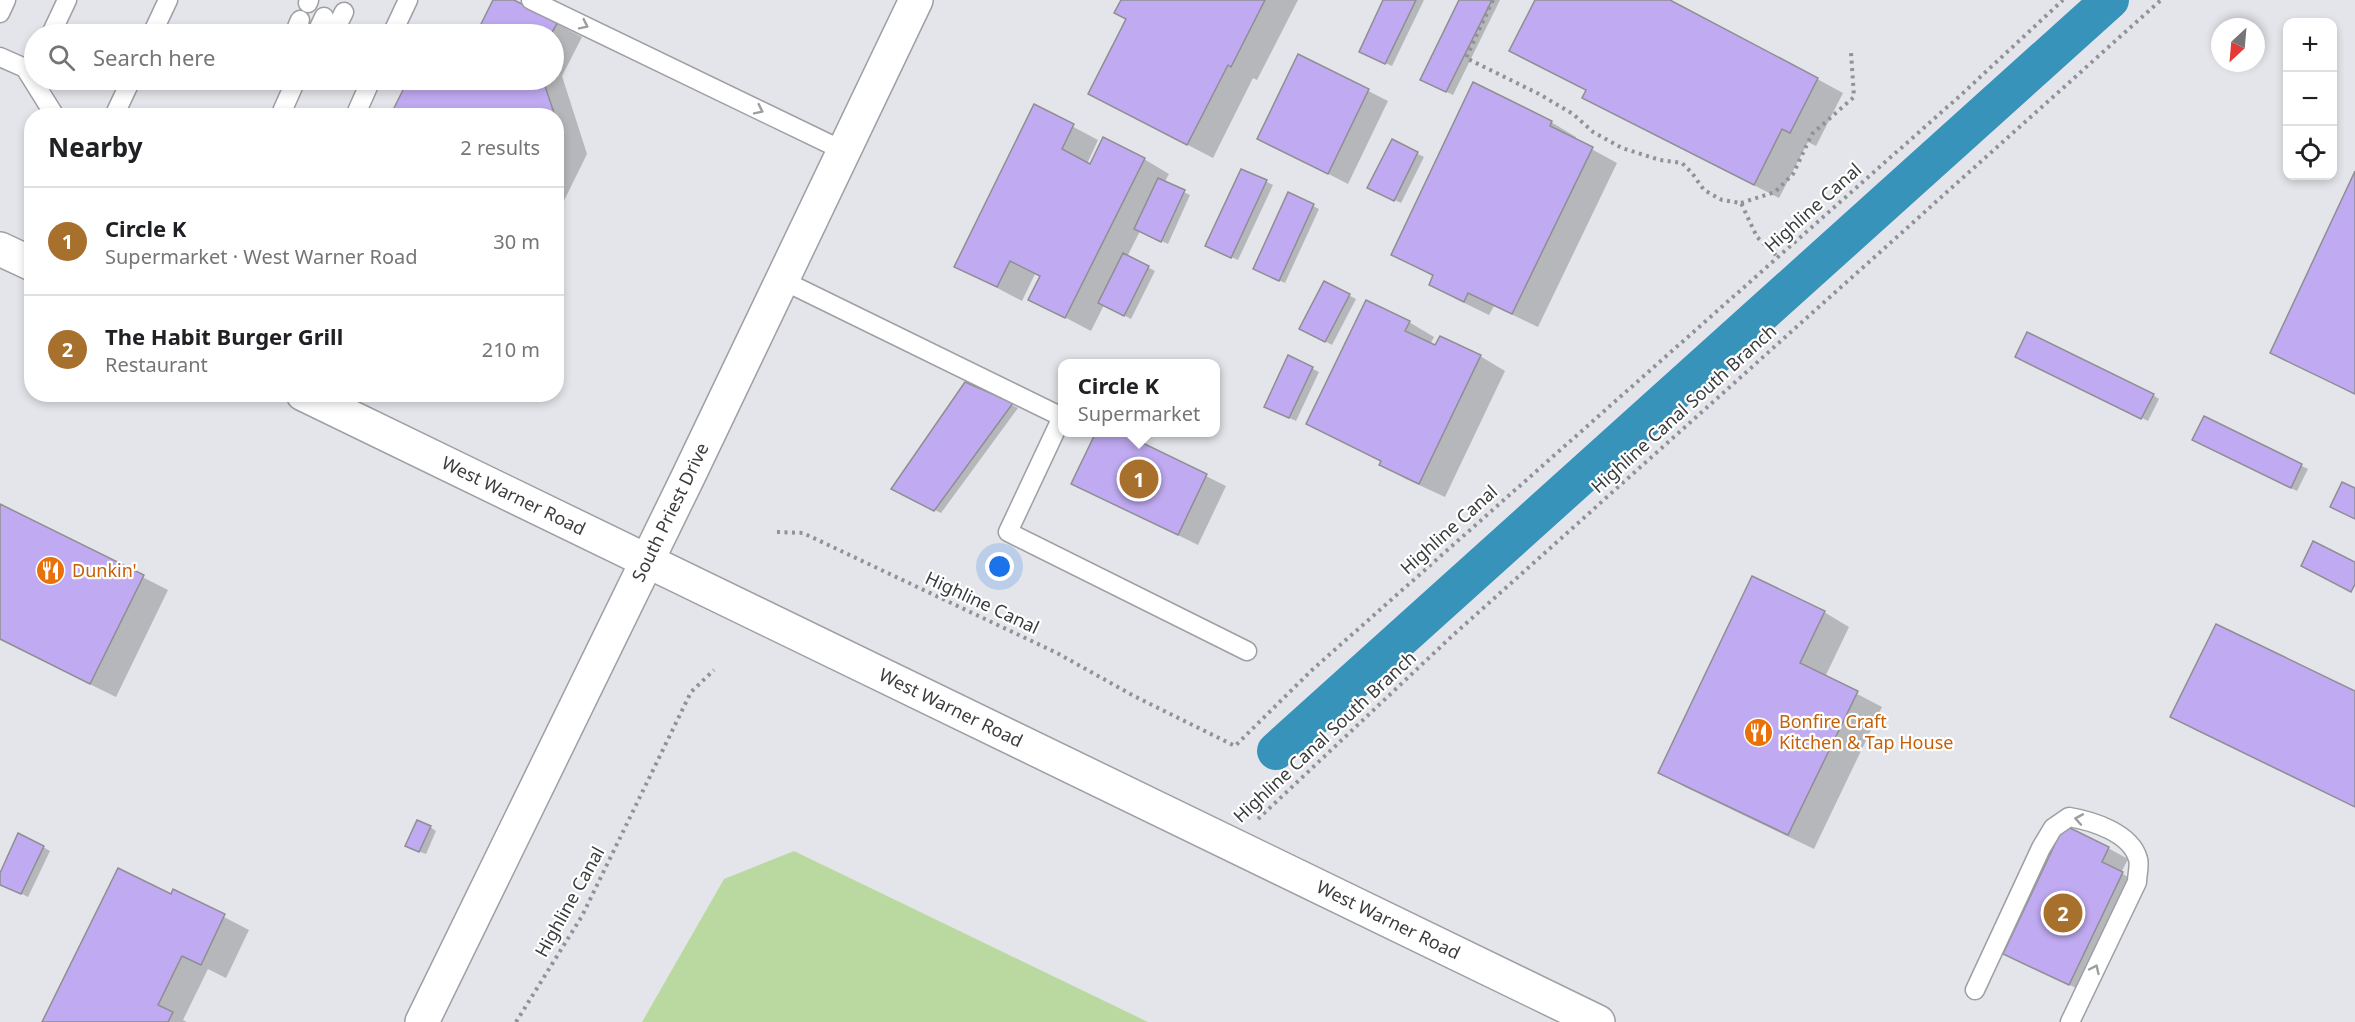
<!DOCTYPE html>
<meta charset="utf-8">
<style>
body{margin:0;font-family:"Noto Sans",sans-serif;background:#f2f2f2;color:#202124}
.controls{position:absolute;right:18px;top:18px;display:grid;overflow:hidden;border-radius:12px;box-shadow:0 3px 9px #0003}
.controls button{width:54px;height:54px;display:grid;place-items:center;padding:0;border:0;border-bottom:2px solid #e0e0e0;background:#fff;color:#202124;font:30px sans-serif}
.compass{position:absolute;left:2211px;top:18px;width:54px;height:54px;border-radius:50%;background:#fff;box-shadow:0 3px 9px #0003;rotate:206deg}
.you{position:absolute;left:1000px;top:567px;width:21px;height:21px;margin:-15px;border:4px solid #fff;border-radius:50%;background:#1a73e8;box-shadow:0 0 0 9px #1a73e833}
.badge{display:grid;place-items:center;width:39px;height:39px;border-radius:50%;background:#a7702c;color:#fff;font-size:20px;font-weight:700}
.pin{position:absolute;translate:-50% -50%;border:3px solid #fff;box-shadow:0 2px 6px #0006}
.popup{position:absolute;left:1058px;top:359px;width:162px;height:78px;box-sizing:border-box;display:grid;place-content:center;border-radius:12px;background:#fff;filter:drop-shadow(0 2px 4px #0005);font-size:20px;white-space:nowrap;color:#757577}
.popup b{font-size:22px;color:#202124}
.popup::after{content:'';position:absolute;left:50%;top:100%;margin-left:-12px;border:12px solid transparent;border-top-color:#fff}
.list{margin:0;padding:0;list-style:none}
h2{display:flex;justify-content:space-between;align-items:center;height:78px;margin:0;padding:0 24px;font-size:26px}
h2 small{font-size:20px;font-weight:400;color:#757577}
.list li{display:grid;grid-template-columns:39px 1fr auto;gap:18px;align-items:center;box-sizing:border-box;height:108px;padding:0 24px;border-top:2px solid #e0e0e0}
.list b{display:block;font-size:22px;white-space:nowrap}
.list p{margin:0;font-size:20px;white-space:nowrap;color:#757577}
.list em{font-size:20px;font-style:normal;color:#757577}
.icon{flex:none;width:33px;height:33px;fill:none;stroke:currentColor;stroke-width:2;stroke-linecap:round;stroke-linejoin:round}
.map{position:relative;flex:none;width:2355px;height:1022px;overflow:hidden}
.search{position:absolute;background:#fff;box-shadow:0 3px 9px #0003;left:24px;top:24px;width:540px;height:66px;display:flex;align-items:center;gap:15px;box-sizing:border-box;padding:0 21px;border-radius:33px;color:#757577;font-size:22px}
.panel{position:absolute;background:#fff;box-shadow:0 3px 9px #0003;left:24px;top:108px;width:540px;height:294px;border-radius:24px}
.map>svg:first-child{display:block}
.green{fill:#bad9a1}
.shadow{fill:#0003}
.lines{fill:none;stroke-linecap:round;stroke-linejoin:round}
.canal{stroke:#3793b9;stroke-width:38}
.building{fill:#c0aaf1;stroke:#8f8e92;stroke-width:1.5}
.lane-casing{stroke:#9d9fa4;stroke-width:21}
.secondary-casing{stroke:#9d9fa4;stroke-width:36}
.path{stroke:#919296;stroke-width:4;stroke-dasharray:3 4.5;stroke-linecap:butt}
.lane{stroke:#fff;stroke-width:18}
.secondary{stroke:#fff;stroke-width:33}
.oneway{stroke:#9d9e9e}
.labels{text-anchor:middle;stroke-width:4.5;stroke-linejoin:round;paint-order:stroke}
.street-label{font-size:18px;fill:#3b3c3e;stroke:#fff}
.food-label{font-size:18px;fill:#c56008;stroke:#fff;text-anchor:start}
</style>
<div class="map">
<svg width="2355" height="1022" viewBox="0 0 2355 1022">
<rect width="100%" height="100%" fill="#e3e5ea"/>
<polygon class="green" points="794,851 1148,1022 642,1022 724,879"/>
<g class="shadow">
<polygon points="495,0 511,0 582,37 562,76 587,154 556,217 556,116 392,116 409,80 554,80 554,34 478,34"/>
<polygon points="1123,0 1298,0 1257,80 1253,78 1213,158 1090,94 1128,19"/>
<polygon points="1385,0 1424,0 1392,66 1367,55"/>
<polygon points="1461,0 1500,0 1453,95 1428,83"/>
<polygon points="1536,0 1666,0 1747,41 1843,93 1816,146 1808,142 1779,198 1609,111 1587,90"/>
<polygon points="1299,56 1388,101 1348,184 1259,138"/>
<polygon points="1034,106 1098,140 1087,164 1091,166 1144,159 1169,174 1164,183 1190,195 1168,244 1140,231 1127,257 1155,271 1131,319 1104,305 1091,331 1030,299 1041,277 1035,274 1022,301 956,266"/>
<polygon points="1551,122 1576,137 1575,140 1617,163 1538,327 1494,306 1489,315 1456,299 1431,284 1434,277 1392,254"/>
<polygon points="1392,141 1424,157 1401,203 1375,191"/>
<polygon points="1242,170 1273,185 1238,260 1213,249"/>
<polygon points="2355,175 2355,395 2272,352"/>
<polygon points="1313,206 1319,209 1285,283 1261,272"/>
<polygon points="1325,283 1356,299 1332,345 1301,328"/>
<polygon points="1409,322 1434,337 1430,345 1480,356 1505,371 1445,497 1406,479 1381,464 1382,462 1308,424"/>
<polygon points="1289,357 1319,372 1296,421 1272,410"/>
<polygon points="2023,360 2153,395 2159,399 2148,421"/>
<polygon points="966,384 1018,408 941,513 899,492"/>
<polygon points="2204,418 2308,469 2297,491 2200,443"/>
<polygon points="1117,432 1226,486 1198,545 1073,483"/>
<polygon points="0,505 168,590 116,697 0,640"/>
<polygon points="1824,612 1849,627 1825,677 1882,707 1814,849 1685,787 1660,772"/>
<polygon points="2355,693 2355,807 2197,731 2172,717"/>
<polygon points="430,827 436,831 426,854 413,849"/>
<polygon points="43,847 50,851 28,897 0,883 0,876"/>
<polygon points="2108,848 2128,859 2121,873 2142,885 2090,995 2005,953"/>
<polygon points="174,891 249,930 226,978 208,969 183,1020 187,1022 44,1022 171,896"/>
</g>
<g class="lines">
<polyline class="canal" points="1276,751 2110,0"/>
</g>
<g class="building">
<polygon points="493,0 514,0 558,22 551,34 476,34"/>
<polygon points="1121,0 1265,0 1231,67 1228,65 1187,145 1088,94 1126,19 1114,13"/>
<polygon points="1383,0 1416,0 1385,64 1359,52"/>
<polygon points="1459,0 1492,0 1446,92 1420,80"/>
<polygon points="1535,0 1670,0 1818,78 1790,133 1782,129 1754,185 1582,98 1586,90 1509,51"/>
<polygon points="1298,54 1369,89 1328,174 1257,139"/>
<polygon points="408,80 543,80 555,116 390,116"/>
<polygon points="1473,82 1552,121 1550,126 1593,147 1512,314 1468,293 1464,302 1429,285 1433,275 1391,255"/>
<polygon points="1034,104 1074,124 1062,149 1090,164 1103,137 1145,158 1065,318 1028,300 1040,276 1010,261 997,287 954,267"/>
<polygon points="556,120 563,139 556,151"/>
<polygon points="1392,139 1418,152 1394,201 1367,188"/>
<polygon points="1241,169 1267,180 1231,258 1205,246"/>
<polygon points="2355,171 2355,394 2270,353"/>
<polygon points="1158,178 1185,190 1161,242 1134,229"/>
<polygon points="1288,192 1314,204 1279,281 1253,269"/>
<polygon points="1123,253 1149,266 1124,316 1098,303"/>
<polygon points="1324,281 1350,294 1325,342 1299,329"/>
<polygon points="1366,300 1410,321 1405,331 1435,345 1440,336 1481,355 1419,484 1379,465 1381,461 1306,424"/>
<polygon points="2027,332 2154,394 2141,419 2015,357"/>
<polygon points="1288,355 1313,367 1289,418 1264,407"/>
<polygon points="965,382 1013,403 934,511 891,489"/>
<polygon points="2204,416 2302,464 2291,488 2192,440"/>
<polygon points="1096,432 1120,432 1207,474 1178,535 1071,484"/>
<polygon points="2342,482 2355,488 2355,519 2330,507"/>
<polygon points="0,504 144,575 90,684 0,639"/>
<polygon points="2313,541 2355,562 2355,584 2351,592 2301,566"/>
<polygon points="1752,576 1825,611 1800,663 1858,691 1788,835 1658,773"/>
<polygon points="2216,624 2355,691 2355,807 2170,717"/>
<polygon points="417,820 431,826 419,852 405,846"/>
<polygon points="2064,825 2109,847 2102,862 2123,872 2069,985 2003,954"/>
<polygon points="18,833 44,846 21,894 0,885 0,873"/>
<polygon points="118,868 171,894 173,889 225,914 201,965 182,956 158,1005 173,1012 168,1022 42,1022"/>
</g>
<g class="lines">
<defs>
<g id="lane">
<polyline points="531,0 844,151"/>
<polyline points="308,3 309,0"/>
<polyline points="0,13 6,0"/>
<polyline points="51,34 67,0"/>
<polyline points="152,34 168,0"/>
<polyline points="300,34 297,27 300,20"/>
<polyline points="316,34 324,17"/>
<polyline points="333,34 344,12"/>
<polyline points="392,34 408,0"/>
<polyline points="0,57 25,68 55,116"/>
<polyline points="114,116 131,80"/>
<polyline points="280,116 296,80"/>
<polyline points="355,116 371,80"/>
<polyline points="782,280 1062,417 1008,532 1247,651"/>
<path d="M1975,990l66,-142 12,-20 16,-11c24,4 62,16 69,42 2,6 -1,16 -1,23l-67,140"/>
</g>
<g id="secondary">
<polyline points="0,249 32,264"/>
<path id="s1" d="M303,394l1295,628"/>
<path id="s2" d="M422,1022l266,-545 228,-477"/>
</g>
</defs>
<use href="#lane" class="lane-casing"/>
<use href="#secondary" class="secondary-casing"/>
<g class="path">
<polyline points="1493,0 1466,58 1539,94 1573,114 1593,132 1622,148 1660,160 1682,163 1692,173 1704,190 1722,200 1741,203 1757,237 1778,257"/>
<polyline points="1741,203 1775,192 1793,174 1812,134 1854,97 1851,52"/>
<polyline points="777,532 803,533 1057,653 1134,696 1235,746 1312,670 1962,94 2063,0"/>
<polyline points="1258,819 1451,637 2161,0"/>
<polyline points="516,1022 582,916 691,692 714,670"/>
</g>
<use href="#lane" class="lane"/>
<use href="#secondary" class="secondary"/>
</g>
<defs><path id="oneway-chevron" d="M-2-3.5L2.5 0L-2 3.5" fill="none" stroke-width="1.6" stroke-linecap="round" stroke-linejoin="round" transform="scale(1.5)"/></defs>
<g class="oneway">
<use href="#oneway-chevron" transform="translate(584 25) rotate(26)"/>
<use href="#oneway-chevron" transform="translate(759 110) rotate(26)"/>
<use href="#oneway-chevron" transform="translate(2079 819) rotate(-170)"/>
<use href="#oneway-chevron" transform="translate(2095 969) rotate(-65)"/>
</g>
<defs>
<symbol id="restaurant-disc" viewBox="-11 -11 22 22"><circle r="9.5" fill="#e8710a" stroke="#fff"/><path d="M-5-6h1v4h1v-4h1v4h1v-4h1v5L-1.5 .5V6h-2V.5L-5-1ZM5-6V6H3V1.5H1.5Q1.5-4 5-6Z" fill="#fff"/></symbol>
</defs>
<g fill-rule="evenodd">
<use href="#restaurant-disc" x="34" y="554" width="33" height="33"/>
<use href="#restaurant-disc" x="1742" y="716" width="33" height="33"/>
</g>
<g class="labels">
<g class="street-label">
<text transform="translate(1813 208) rotate(-42)" y="6">Highline Canal</text>
<text transform="translate(1684 409) rotate(-42)" y="6">Highline Canal South Branch</text>
<text dy="6" stroke="none"><textPath href="#s1" startOffset="234">West Warner Road</textPath></text>
<text dy="6" stroke="none"><textPath href="#s2" startOffset="567">South Priest Drive</textPath></text>
<text transform="translate(1449 530) rotate(-42)" y="6">Highline Canal</text>
<text transform="translate(982 603) rotate(25)" y="6">Highline Canal</text>
<text dy="6" stroke="none"><textPath href="#s1" startOffset="720">West Warner Road</textPath></text>
<text transform="translate(1325 737) rotate(-43)" y="6">Highline Canal South Branch</text>
<text transform="translate(570 902) rotate(-61)" y="6">Highline Canal</text>
<text dy="6" stroke="none"><textPath href="#s1" startOffset="1206">West Warner Road</textPath></text>
</g>
<g class="food-label">
<text x="72" y="577">Dunkin'</text>
<text x="1779" y="728">Bonfire Craft<tspan x="1779" dy="21">Kitchen &amp; Tap House</tspan></text>
</g>
</g>
</svg>
<div class="controls">
<button>+</button>
<button>−</button>
<button><svg class="icon" aria-label="locate" viewBox="0 0 24 24"><circle cx="12" cy="12" r="6"/><path d="M12 2v4M12 18v4M2 12h4M18 12h4"/></svg></button>
</div>
<svg class="compass" viewBox="-18 -18 36 36"><path d="M0-13l5 13h-10z" fill="#e53935"/><path d="M0 13l5-13h-10z" fill="#757577"/></svg>
<div class="you"></div>
<div class="pin badge" style="left:1139px;top:479px">1</div>
<div class="popup"><b>Circle K</b>Supermarket</div>
<div class="pin badge" style="left:2063px;top:913px">2</div>
<div class="search"><svg class="icon" aria-label="search" viewBox="0 0 24 24"><circle cx="10" cy="10" r="6"/><path d="M15 15l6 6"/></svg>Search here</div>
<section class="panel">
<h2>Nearby<small>2 results</small></h2>
<ul class="list">
<li><span class="badge">1</span><div><b>Circle K</b><p>Supermarket · West Warner Road</p></div><em>30 m</em></li>
<li><span class="badge">2</span><div><b>The Habit Burger Grill</b><p>Restaurant</p></div><em>210 m</em></li>
</ul>
</section>
</div>
